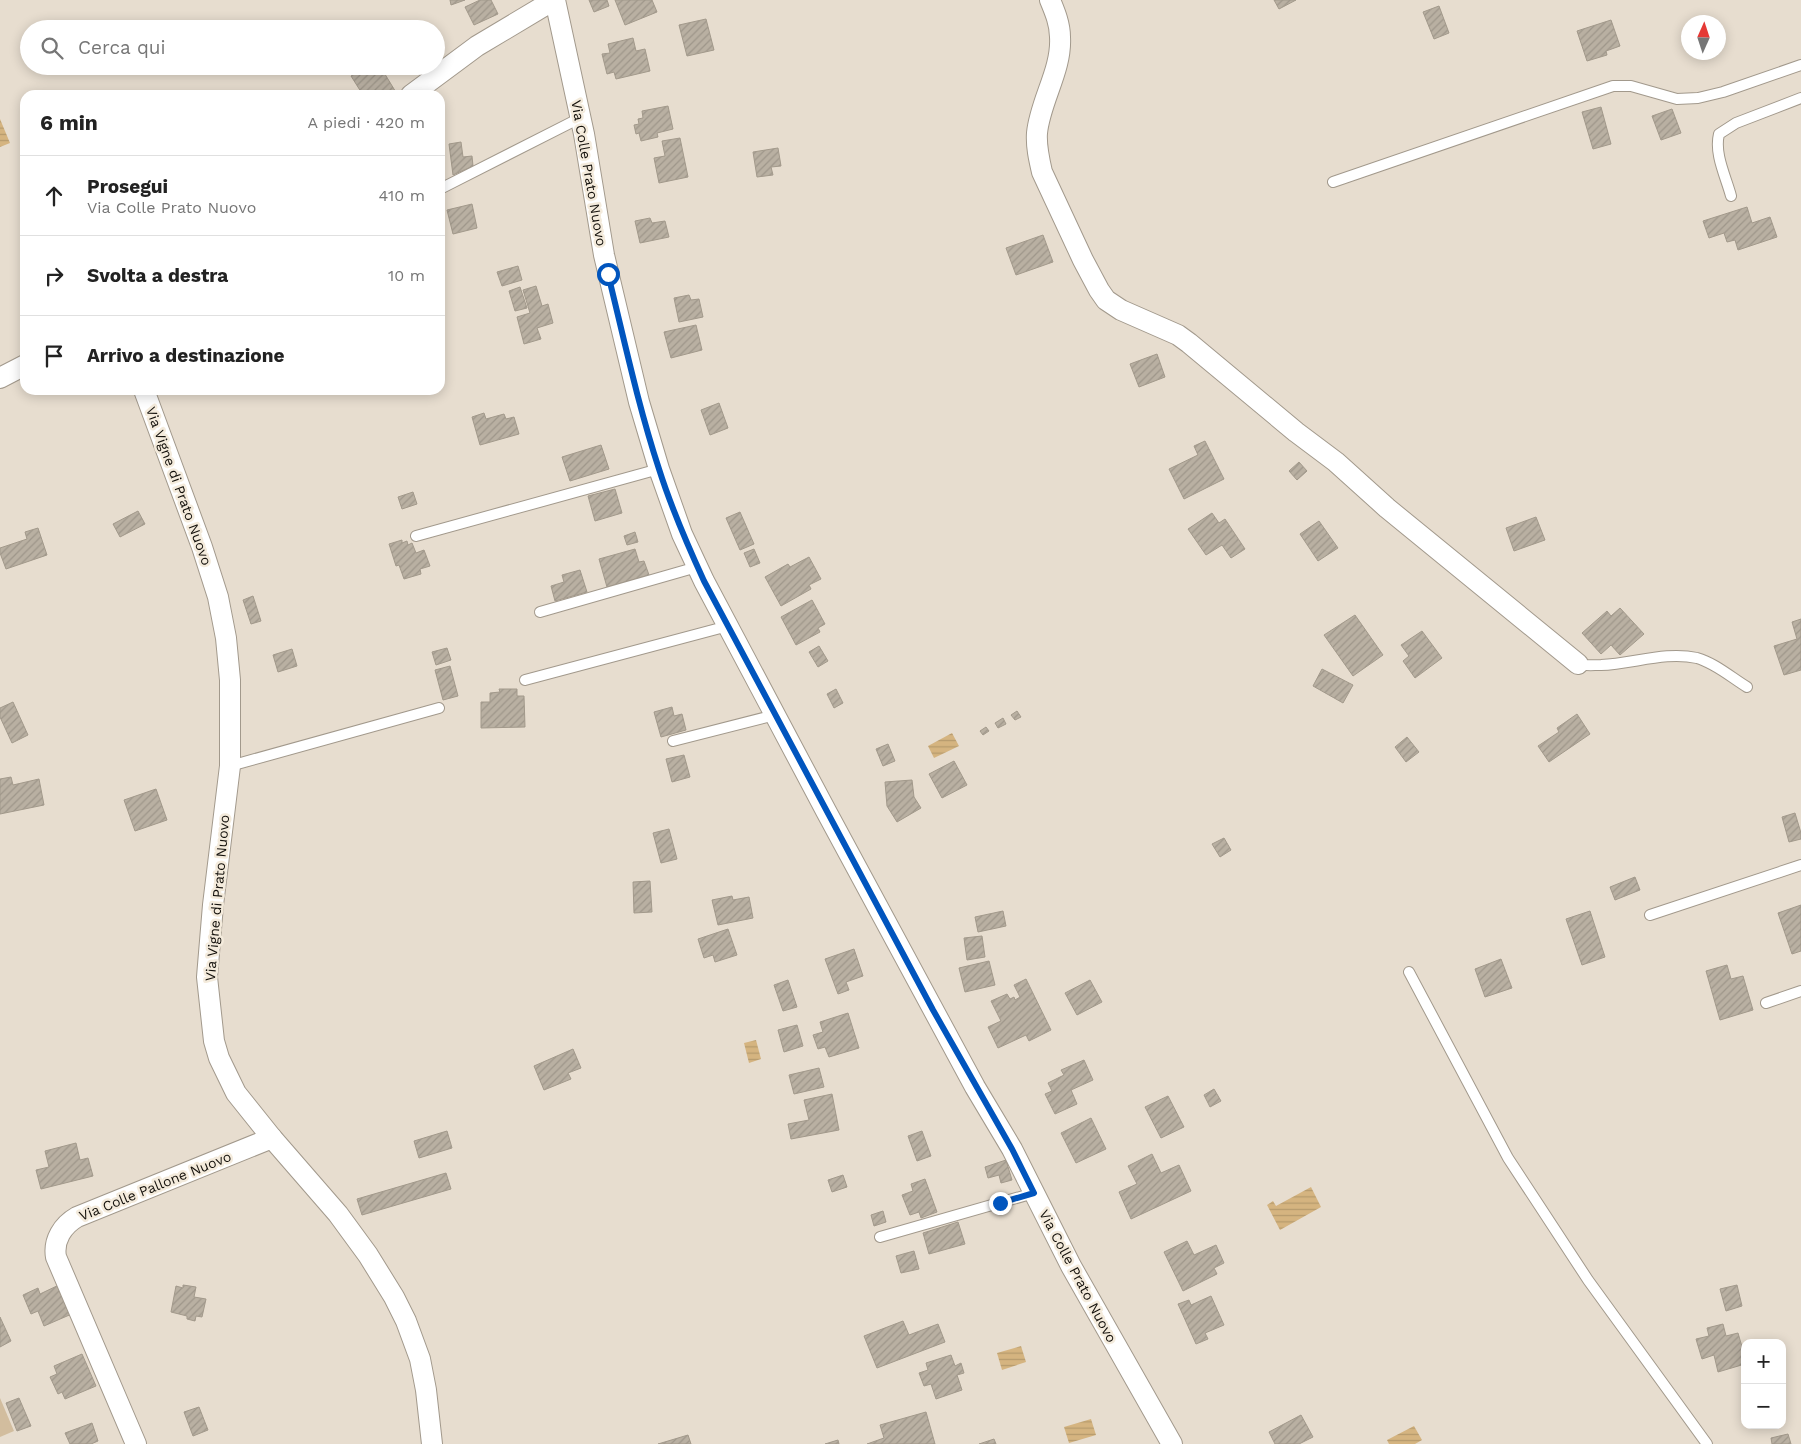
<!DOCTYPE html>
<html lang="it">
<meta charset="utf-8">
<style>
body{margin:0;font-family:"Work Sans",sans-serif;background:#f2f2f2;color:#222}
.controls{position:absolute;right:15px;bottom:15px;display:grid;overflow:hidden;border-radius:10px;box-shadow:0 2px 12px #0003}
.controls button{width:45px;height:45px;display:grid;place-items:center;padding:0;border:0;border-bottom:1px solid #e0e0e0;background:#fff;color:#222;font:25px sans-serif}
.compass{position:absolute;left:1681px;top:15px;width:45px;height:45px;border-radius:50%;background:#fff;box-shadow:0 2px 12px #0003;rotate:3deg}
.stop{position:absolute;width:15px;height:15px;margin:-11px;border:4px solid #0155be;border-radius:50%;background:#fff}
.stop.end{background:#0155be;border-color:#fff;box-shadow:0 1px 5px #0008}
.list{margin:0;padding:0;list-style:none}
h2{display:flex;justify-content:space-between;align-items:center;height:65px;margin:0;padding:0 20px;font-size:21px}
h2 small{font-size:16px;font-weight:400;color:#767676}
.list li{display:grid;grid-template-columns:32px 1fr auto;gap:15px;align-items:center;box-sizing:border-box;height:80px;padding:0 20px;border-top:1px solid #e0e0e0}
.list b{display:block;font-size:19px;white-space:nowrap}
.list p{margin:0;font-size:16px;white-space:nowrap;color:#767676}
.list em{font-size:16px;font-style:normal;color:#767676}
.icon{flex:none;width:28px;height:28px;fill:none;stroke:currentColor;stroke-width:2;stroke-linecap:round;stroke-linejoin:round}
.map{position:relative;flex:none;width:1801px;height:1444px;overflow:hidden}
.search{position:absolute;background:#fff;box-shadow:0 2px 12px #0003;left:20px;top:20px;width:425px;height:55px;display:flex;align-items:center;gap:12px;box-sizing:border-box;padding:0 18px;border-radius:28px;color:#767676;font-size:19px}
.panel{position:absolute;background:#fff;box-shadow:0 2px 12px #0003;left:20px;top:90px;width:425px;height:305px;border-radius:15px}
.map>svg:first-child{display:block}
.green{fill:#d2bd9e}
.water{fill:url(#water-rules)}
.building{fill:url(#building-hatch);stroke:#a2998b}
.lines{fill:none;stroke-linecap:round;stroke-linejoin:round}
.service-casing{stroke:#a2998c;stroke-width:12}
.minor-casing{stroke:#a2998c;stroke-width:22}
.service{stroke:#fff;stroke-width:10}
.minor{stroke:#fff;stroke-width:20}
.route{stroke:#0155be;stroke-width:6}
.labels{text-anchor:middle;stroke-width:5;stroke-linejoin:round;paint-order:stroke}
.street-label{font-size:14px;fill:#13100b;stroke:#f4ebdc}
</style>
<div class="map">
<svg width="1801" height="1444" viewBox="0 0 1801 1444">
<defs>
<pattern id="water-rules" width="6" height="5" patternUnits="userSpaceOnUse" patternTransform="scale(1.25)"><rect width="6" height="5" fill="#d5b480"/><path d="M0 2.5h6" fill="none" stroke="#b69a6d"/></pattern>
<pattern id="building-hatch" width="6" height="6" patternUnits="userSpaceOnUse" patternTransform="scale(1.25)"><rect width="6" height="6" fill="#b9b0a2"/><path d="M-1 1l2-2M0 6l6-6M5 7l2-2" fill="none" stroke="#9e968a"/></pattern>
</defs>
<rect width="100%" height="100%" fill="#e7ddcf"/>
<polygon class="green" points="0,1398 14,1431 0,1437"/>
<g class="water">
<polygon points="0,119 10,143 0,147"/>
<polygon points="952,733 959,746 934,758 928,746"/>
<polygon points="756,1040 761,1059 749,1063 744,1043"/>
<polygon points="1311,1187 1321,1207 1280,1230 1267,1205 1273,1201 1276,1206"/>
<polygon points="1021,1346 1026,1362 1002,1370 997,1353"/>
<polygon points="1091,1419 1096,1435 1069,1443 1064,1427"/>
<polygon points="1414,1426 1422,1440 1415,1444 1389,1444 1387,1440"/>
</g>
<g class="building">
<polygon points="450,0 465,0 451,5"/>
<polygon points="480,0 491,0 498,14 474,25 465,7"/>
<polygon points="589,0 607,0 609,6 594,12"/>
<polygon points="615,0 652,0 657,12 625,25"/>
<polygon points="1274,0 1296,0 1279,9"/>
<polygon points="1439,6 1449,33 1434,39 1423,12"/>
<polygon points="706,19 714,50 687,56 679,25"/>
<polygon points="1611,20 1620,46 1606,51 1607,55 1587,61 1577,31"/>
<polygon points="633,38 636,51 645,49 650,71 616,79 614,72 607,74 602,54 610,53 608,44"/>
<polygon points="368,66 380,66 397,94 363,95 351,76"/>
<polygon points="668,106 673,129 657,133 658,137 641,141 639,133 636,134 634,125 639,124 638,119 643,118 642,111"/>
<polygon points="1601,107 1611,144 1593,149 1582,112"/>
<polygon points="1672,109 1681,133 1661,140 1652,116"/>
<polygon points="680,138 688,177 659,183 654,158 665,156 662,141"/>
<polygon points="461,142 463,157 472,156 473,166 453,175 449,144"/>
<polygon points="778,148 781,166 771,167 773,175 757,177 753,152"/>
<polygon points="472,204 477,228 453,234 447,210"/>
<polygon points="1747,207 1752,223 1770,217 1777,237 1738,250 1735,240 1727,242 1724,233 1709,238 1703,221"/>
<polygon points="650,218 652,223 665,221 669,237 640,243 635,221"/>
<polygon points="1043,235 1053,262 1016,275 1006,248"/>
<polygon points="518,266 522,280 502,286 497,272"/>
<polygon points="536,286 542,306 548,304 553,323 537,328 541,339 524,344 517,317 530,313 523,290"/>
<polygon points="520,287 527,308 515,311 509,291"/>
<polygon points="689,295 691,300 699,299 703,317 679,322 674,298"/>
<polygon points="696,325 702,350 671,358 664,332"/>
<polygon points="1157,354 1165,377 1139,387 1130,364"/>
<polygon points="719,403 728,428 710,435 701,410"/>
<polygon points="484,413 486,419 504,414 506,419 514,417 519,434 480,445 472,417"/>
<polygon points="1205,441 1224,479 1184,499 1169,469 1198,455 1194,446"/>
<polygon points="601,445 609,469 570,481 562,457"/>
<polygon points="1299,462 1307,471 1297,480 1289,471"/>
<polygon points="615,489 622,513 595,521 588,496"/>
<polygon points="413,492 417,504 402,509 398,497"/>
<polygon points="138,511 145,524 120,537 113,524"/>
<polygon points="740,512 754,544 740,550 726,518"/>
<polygon points="1212,513 1219,523 1225,519 1245,549 1231,558 1222,545 1206,555 1188,529"/>
<polygon points="1536,517 1545,540 1514,551 1506,528"/>
<polygon points="1319,521 1338,548 1318,561 1300,534"/>
<polygon points="38,528 47,555 6,569 0,553 0,548 27,539 25,532"/>
<polygon points="635,532 638,542 627,545 624,536"/>
<polygon points="402,540 402,543 407,541 408,545 412,543 416,553 424,550 430,566 420,569 421,574 404,579 399,565 396,566 389,544"/>
<polygon points="635,549 639,562 644,561 649,575 607,587 599,559"/>
<polygon points="754,549 760,563 750,567 744,553"/>
<polygon points="809,557 821,579 809,585 811,589 781,606 765,577 788,564 790,567"/>
<polygon points="580,570 587,592 555,601 551,586 564,582 562,575"/>
<polygon points="253,596 261,621 251,624 243,600"/>
<polygon points="812,600 825,624 818,628 820,632 796,645 781,617"/>
<polygon points="1620,608 1644,634 1620,655 1611,645 1601,654 1582,633 1607,611 1611,616"/>
<polygon points="1355,615 1383,655 1353,676 1324,635"/>
<polygon points="1801,619 1801,670 1784,675 1774,646 1797,639 1792,622"/>
<polygon points="1422,631 1442,658 1415,678 1403,661 1409,656 1401,645"/>
<polygon points="819,646 828,661 818,667 809,652"/>
<polygon points="447,648 451,660 436,665 432,652"/>
<polygon points="292,649 297,666 278,672 273,655"/>
<polygon points="450,666 458,696 443,700 435,670"/>
<polygon points="1322,669 1353,685 1343,703 1313,686"/>
<polygon points="499,689 517,689 517,696 524,696 525,727 481,728 481,702 490,702 490,693 500,692"/>
<polygon points="836,689 843,703 834,708 827,694"/>
<polygon points="13,702 28,735 12,743 0,717 0,708"/>
<polygon points="672,707 674,716 682,714 686,730 661,737 654,712"/>
<polygon points="1017,711 1021,717 1015,720 1011,715"/>
<polygon points="1577,714 1590,734 1549,762 1538,746 1559,732 1557,728"/>
<polygon points="1003,718 1006,724 998,728 995,723"/>
<polygon points="986,727 989,731 983,735 980,731"/>
<polygon points="1407,737 1419,752 1406,762 1395,747"/>
<polygon points="888,744 895,761 883,766 876,749"/>
<polygon points="684,755 690,777 672,782 666,759"/>
<polygon points="954,761 967,785 942,798 929,774"/>
<polygon points="11,777 13,785 39,779 44,805 0,814 0,779"/>
<polygon points="912,780 914,797 921,808 897,822 887,806 885,782"/>
<polygon points="156,789 167,820 135,831 124,800"/>
<polygon points="1795,813 1801,833 1801,839 1789,842 1782,817"/>
<polygon points="669,829 677,859 661,863 653,833"/>
<polygon points="1224,838 1231,850 1220,857 1212,844"/>
<polygon points="1635,877 1640,890 1615,900 1610,887"/>
<polygon points="650,881 652,912 634,913 633,882"/>
<polygon points="732,896 733,900 749,897 753,918 718,925 712,900"/>
<polygon points="1801,905 1801,951 1792,954 1778,913"/>
<polygon points="1003,911 1006,926 978,932 975,917"/>
<polygon points="1590,911 1605,957 1582,965 1566,919"/>
<polygon points="728,929 737,955 715,962 713,955 704,958 698,939"/>
<polygon points="982,936 985,957 967,960 964,938"/>
<polygon points="854,949 863,976 846,982 849,990 838,994 825,959"/>
<polygon points="1501,959 1512,988 1485,997 1475,969"/>
<polygon points="989,961 995,985 965,992 959,968"/>
<polygon points="1727,965 1731,979 1743,976 1753,1010 1720,1020 1706,971"/>
<polygon points="1026,979 1051,1030 1029,1041 1026,1035 998,1048 988,1027 1001,1021 991,1001 1007,994 1010,999 1014,997 1015,1000 1020,997 1014,985"/>
<polygon points="788,980 797,1007 783,1011 774,985"/>
<polygon points="1090,980 1102,1002 1077,1015 1065,993"/>
<polygon points="848,1013 859,1048 829,1057 825,1047 818,1049 813,1035 823,1032 820,1022"/>
<polygon points="797,1025 803,1046 784,1052 778,1030"/>
<polygon points="573,1049 581,1068 568,1073 571,1079 544,1090 534,1066"/>
<polygon points="1084,1060 1093,1080 1071,1090 1077,1104 1055,1114 1045,1094 1052,1091 1048,1083 1064,1075 1061,1070"/>
<polygon points="819,1068 824,1087 794,1094 789,1075"/>
<polygon points="1214,1089 1221,1101 1210,1107 1204,1095"/>
<polygon points="832,1094 839,1130 791,1139 788,1124 809,1120 804,1100"/>
<polygon points="1168,1096 1184,1127 1161,1138 1145,1107"/>
<polygon points="1091,1118 1106,1149 1076,1163 1061,1133"/>
<polygon points="447,1131 452,1148 419,1158 414,1141"/>
<polygon points="922,1131 931,1156 917,1161 908,1136"/>
<polygon points="76,1143 80,1160 88,1158 93,1176 41,1189 36,1170 49,1167 45,1151"/>
<polygon points="1152,1154 1161,1173 1179,1165 1191,1191 1131,1219 1119,1192 1137,1184 1128,1166"/>
<polygon points="1006,1160 1012,1180 1001,1183 999,1175 988,1178 985,1167"/>
<polygon points="446,1173 451,1189 362,1215 357,1199"/>
<polygon points="843,1175 847,1187 832,1192 828,1180"/>
<polygon points="925,1179 937,1212 921,1218 919,1212 910,1215 902,1195 913,1191 911,1184"/>
<polygon points="883,1211 886,1222 874,1226 871,1215"/>
<polygon points="958,1222 965,1244 929,1254 923,1233"/>
<polygon points="1187,1241 1194,1255 1216,1245 1224,1263 1214,1268 1217,1274 1183,1291 1164,1252"/>
<polygon points="914,1251 919,1269 901,1273 896,1256"/>
<polygon points="61,1284 74,1313 44,1326 38,1311 31,1314 23,1295 38,1288 40,1294"/>
<polygon points="183,1285 196,1287 194,1297 206,1299 202,1317 196,1316 195,1321 187,1319 187,1316 171,1312 176,1286 183,1288"/>
<polygon points="1737,1285 1742,1306 1726,1311 1720,1289"/>
<polygon points="1211,1296 1224,1325 1205,1333 1208,1339 1196,1344 1178,1304 1189,1300 1191,1305"/>
<polygon points="0,1317 11,1341 0,1347"/>
<polygon points="903,1321 909,1335 938,1324 945,1342 877,1368 864,1336"/>
<polygon points="1723,1324 1726,1336 1738,1333 1745,1357 1745,1364 1718,1372 1714,1355 1702,1359 1696,1339 1709,1336 1707,1328"/>
<polygon points="82,1354 96,1386 65,1399 62,1392 58,1394 50,1377 57,1374 54,1366"/>
<polygon points="951,1355 955,1366 961,1363 964,1373 957,1375 962,1390 936,1399 931,1384 924,1386 919,1373 928,1370 926,1363"/>
<polygon points="19,1398 31,1426 17,1431 6,1403"/>
<polygon points="199,1407 208,1430 193,1436 184,1412"/>
<polygon points="926,1412 935,1444 867,1444 884,1438 880,1425"/>
<polygon points="1301,1415 1313,1437 1299,1444 1275,1444 1269,1432"/>
<polygon points="92,1423 98,1441 91,1444 70,1444 65,1433"/>
<polygon points="1788,1434 1791,1444 1772,1444 1771,1438"/>
<polygon points="688,1435 691,1444 658,1444"/>
<polygon points="994,1439 996,1444 979,1444"/>
<polygon points="838,1440 839,1444 825,1444"/>
</g>
<g class="lines">
<defs>
<g id="service">
<polyline points="1333,182 1613,86 1631,86 1677,99 1698,98 1723,92 1801,65"/>
<polyline points="440,189 580,118"/>
<path d="M1731,196c-5,-19 -17,-42 -12,-62l17,-11 65,-25"/>
<polyline points="416,536 659,469"/>
<polyline points="540,612 697,567"/>
<path d="M1578,664c7,2 15,1 23,1 32,-1 64,-14 96,-7 18,5 35,20 50,29"/>
<polyline points="525,680 728,626"/>
<polyline points="673,741 775,715"/>
<polyline points="230,766 439,708"/>
<polyline points="1650,915 1801,865"/>
<polyline points="1409,972 1508,1158 1588,1280 1707,1444"/>
<polyline points="1766,1003 1801,991"/>
<polyline points="880,1237 1034,1193"/>
</g>
<g id="minor">
<polyline points="555,0 584,134 604,255 639,402 659,469 682,534 704,581 826,811 975,1087 1012,1149 1071,1266 1172,1444"/>
<path d="M1050,0c5,12 10,24 10,37 2,33 -20,64 -23,96 -1,13 2,26 5,39l41,88 16,30 7,10 15,10 57,25 11,8 107,89 40,30 51,46 191,156"/>
<polyline points="411,95 477,46 554,0"/>
<polyline points="0,378 25,365"/>
<polyline points="144,390 202,547 218,597 226,638 230,680 230,766 213,905 207,977 214,1041 219,1058 236,1093 272,1138 338,1214 368,1255 394,1297 406,1321 420,1359 426,1390 432,1444"/>
<path d="M136,1444l-80,-187c-3,-17 7,-32 21,-40l195,-79"/>
</g>
</defs>
<use href="#service" class="service-casing"/>
<use href="#minor" class="minor-casing"/>
<use href="#service" class="service"/>
<use href="#minor" class="minor"/>
</g>
<g class="lines">
<path class="route" d="M608,274c16,65 30,131 51,195 12,38 28,75 45,112l229,429 79,139 22,44 -34,10"/>
</g>
<g class="labels">
<g class="street-label">
<text transform="translate(589 173) rotate(80)" y="5">Via Colle Prato Nuovo</text>
<text transform="translate(179 486) rotate(70)" y="5">Via Vigne di Prato Nuovo</text>
<text transform="translate(217 898) rotate(-85)" y="5">Via Vigne di Prato Nuovo</text>
<text transform="translate(155 1186) rotate(-22)" y="5">Via Colle Pallone Nuovo</text>
<text transform="translate(1078 1276) rotate(62)" y="5">Via Colle Prato Nuovo</text>
</g>
</g>
</svg>
<div class="controls">
<button>+</button>
<button>−</button>
</div>
<svg class="compass" viewBox="-18 -18 36 36"><path d="M0-13l5 13h-10z" fill="#e53935"/><path d="M0 13l5-13h-10z" fill="#767676"/></svg>
<div class="stop" style="left:608px;top:274px"></div>
<div class="stop end" style="left:1000px;top:1203px"></div>
<div class="search"><svg class="icon" aria-label="search" viewBox="0 0 24 24"><circle cx="10" cy="10" r="6"/><path d="M15 15l6 6"/></svg>Cerca qui</div>
<section class="panel">
<h2>6 min<small>A piedi · 420 m</small></h2>
<ul class="list">
<li><svg class="icon" aria-label="ahead" viewBox="0 0 24 24"><path d="M12 20V5M6 11l6-6 6 6"/></svg><div><b>Prosegui</b><p>Via Colle Prato Nuovo</p></div><em>410 m</em></li>
<li><svg class="icon" aria-label="right" viewBox="0 0 24 24"><path d="M7 20v-9h11M14 6l5 5-5 5"/></svg><div><b>Svolta a destra</b></div><em>10 m</em></li>
<li><svg class="icon" aria-label="arrive" viewBox="0 0 24 24"><path d="M6 21V4h12l-3 4 3 4H6"/></svg><div><b>Arrivo a destinazione</b></div></li>
</ul>
</section>
</div>
